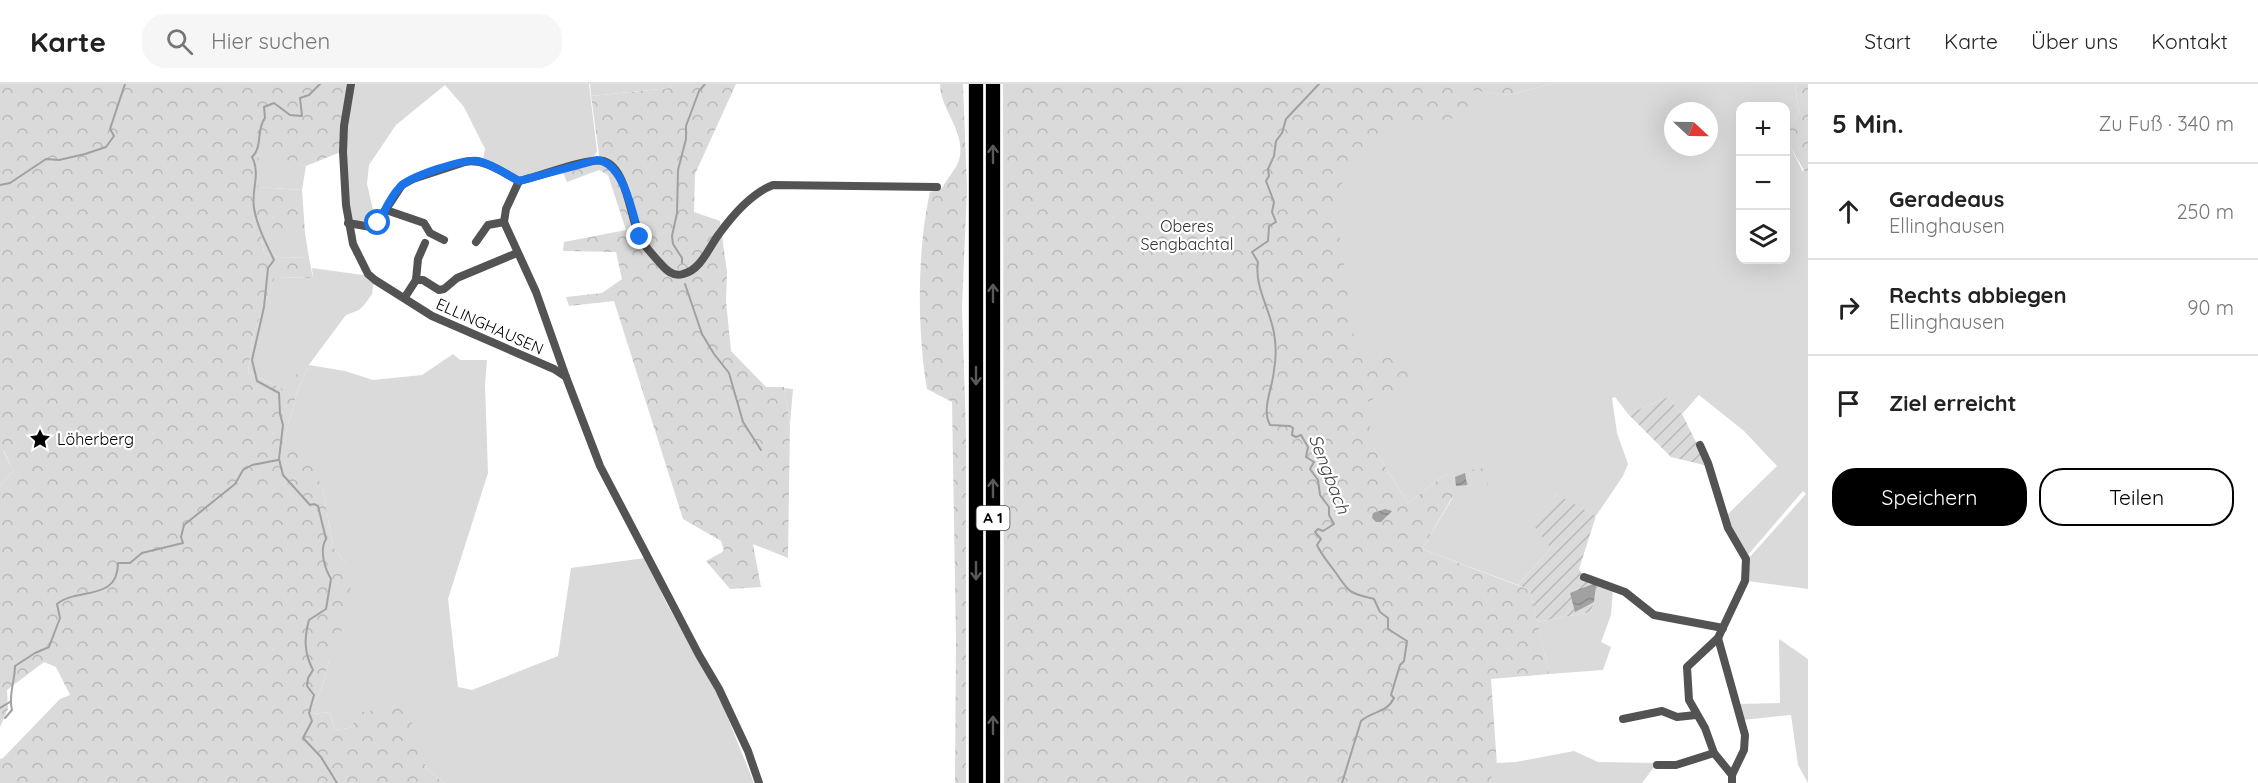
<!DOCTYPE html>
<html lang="de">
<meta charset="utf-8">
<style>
body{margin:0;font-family:Quicksand,sans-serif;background:#f6f6f6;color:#222}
.controls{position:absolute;right:18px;top:18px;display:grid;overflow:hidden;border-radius:12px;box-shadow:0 6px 24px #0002}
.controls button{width:54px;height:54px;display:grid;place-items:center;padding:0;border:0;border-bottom:2px solid #e0e0e0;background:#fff;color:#222;font:30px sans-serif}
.compass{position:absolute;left:1664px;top:18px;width:54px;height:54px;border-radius:50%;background:#fff;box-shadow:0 6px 24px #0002;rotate:112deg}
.stop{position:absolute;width:18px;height:18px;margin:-14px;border:4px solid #1a73e8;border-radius:50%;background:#fff}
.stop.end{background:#1a73e8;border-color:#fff;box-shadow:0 2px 6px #0008}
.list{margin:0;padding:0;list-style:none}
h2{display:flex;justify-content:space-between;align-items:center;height:78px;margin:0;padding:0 24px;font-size:26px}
h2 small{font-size:20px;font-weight:400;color:#767676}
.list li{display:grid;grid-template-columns:39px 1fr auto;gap:18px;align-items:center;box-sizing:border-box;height:96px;padding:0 24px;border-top:2px solid #e0e0e0}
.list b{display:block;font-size:22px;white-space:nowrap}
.list p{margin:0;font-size:20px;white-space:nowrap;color:#767676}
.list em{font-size:20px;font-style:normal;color:#767676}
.actions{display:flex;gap:12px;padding:18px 24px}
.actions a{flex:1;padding:14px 0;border:2px solid #000;border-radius:24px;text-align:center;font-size:21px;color:#000}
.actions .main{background:#000;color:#fff}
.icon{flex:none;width:33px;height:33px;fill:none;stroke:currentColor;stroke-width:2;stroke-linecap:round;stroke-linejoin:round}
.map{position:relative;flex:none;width:1808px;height:699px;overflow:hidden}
header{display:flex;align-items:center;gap:36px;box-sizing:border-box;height:84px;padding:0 30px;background:#fff;border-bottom:2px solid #e0e0e0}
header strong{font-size:28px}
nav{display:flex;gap:33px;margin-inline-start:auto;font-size:21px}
.search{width:420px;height:54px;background:#f6f6f6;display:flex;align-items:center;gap:15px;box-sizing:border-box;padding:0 21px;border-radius:24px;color:#767676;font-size:22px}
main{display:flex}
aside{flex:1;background:#fff}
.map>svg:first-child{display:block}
.green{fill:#dadada;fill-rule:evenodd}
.forest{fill:url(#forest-crowns)}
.garden{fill:url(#garden-furrows)}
.water{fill:url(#water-waves)}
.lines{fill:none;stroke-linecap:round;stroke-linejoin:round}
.stream{stroke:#a1a1a1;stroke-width:2}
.highway-casing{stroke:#dbdbdb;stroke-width:16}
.street{stroke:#535353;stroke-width:8}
.highway{stroke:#000;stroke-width:14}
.oneway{stroke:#595959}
.route{stroke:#1a73e8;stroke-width:8}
.labels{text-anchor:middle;stroke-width:4.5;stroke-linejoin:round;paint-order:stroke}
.shield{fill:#fff;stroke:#4c4c4c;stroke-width:1.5}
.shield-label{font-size:15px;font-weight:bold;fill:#000}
.park-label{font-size:16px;fill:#313131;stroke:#fff}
.street-label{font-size:16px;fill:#000;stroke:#fff}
.poi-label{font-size:16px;fill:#000;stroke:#fff;text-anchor:start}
.water-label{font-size:18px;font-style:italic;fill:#424242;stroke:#fff}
</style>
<header>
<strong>Karte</strong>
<div class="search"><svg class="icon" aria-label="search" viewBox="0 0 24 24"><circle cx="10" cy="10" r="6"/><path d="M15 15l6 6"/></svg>Hier suchen</div>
<nav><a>Start</a><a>Karte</a><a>Über uns</a><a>Kontakt</a></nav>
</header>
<main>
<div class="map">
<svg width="1808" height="699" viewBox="0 0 1808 699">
<defs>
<pattern id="forest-crowns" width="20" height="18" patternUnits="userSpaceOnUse" patternTransform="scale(1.5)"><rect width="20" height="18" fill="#dadada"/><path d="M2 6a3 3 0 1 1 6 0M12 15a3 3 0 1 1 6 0" fill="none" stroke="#b9b9b9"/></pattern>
<pattern id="garden-furrows" width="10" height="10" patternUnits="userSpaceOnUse" patternTransform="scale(1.5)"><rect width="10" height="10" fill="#dadada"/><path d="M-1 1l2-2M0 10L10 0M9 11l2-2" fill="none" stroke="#b9b9b9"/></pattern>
<pattern id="water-waves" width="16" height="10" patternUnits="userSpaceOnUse" patternTransform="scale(1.5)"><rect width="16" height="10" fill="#a1a1a1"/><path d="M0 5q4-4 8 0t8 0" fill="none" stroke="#898989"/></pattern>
</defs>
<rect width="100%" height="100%" fill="#fff"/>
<g class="green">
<polygon points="353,0 589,0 597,67 593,75 519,94 483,76 485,65 464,23 445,1 396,41 369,81 367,100 376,139 370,142 357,138 350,133 345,79 346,49"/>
<polygon points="590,0 671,0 670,4 591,12"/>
<path d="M1424,0l85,11 42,-11h244l4,31 -13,12v-21h-46v154h46v-109l5,-3 12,24 5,-17v434l-61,-8 1,-22 58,-65 -3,-3 -56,65 -21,-40 51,-50 -33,-35 -45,-36 -17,19 -14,-17 -40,17 -13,-17 -3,1 5,35 11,31 -5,12 -27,40 -41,-22 -4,54 -33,37 -96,-36 31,-52 -6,-24 -39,30 -36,-57 -26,337 -218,-382zM1673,27h36v36h-36z"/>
<polygon points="259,67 306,82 302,106 257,103"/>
<polygon points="261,149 305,149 309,174 279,173 264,169"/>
<polygon points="312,184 370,192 374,197 372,210 365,220 359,226 346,231 308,282 283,305 248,288 253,251 275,193 313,194"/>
<polygon points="453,270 460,276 487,276 485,301 488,389 448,515 458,603 472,606 558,572 571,484 645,474 667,520 721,617 754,699 444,699 426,684 421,669 354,630 355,643 335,646 330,628 311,630 311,624 321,606 329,577 348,482 333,463 323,406 284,356 298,305 308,284 313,286 309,281 345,287 373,296 422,291"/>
<polygon points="784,304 793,305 790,340"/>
<polygon points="3,366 13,387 0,402 0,368"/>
<polygon points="1599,500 1613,505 1611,531 1601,558 1611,563 1603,586 1549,590 1537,538 1591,528"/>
<polygon points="1779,555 1808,575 1808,699 1798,681 1791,631 1742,636 1738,620 1780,619"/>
<polygon points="1574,667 1598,678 1657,679 1642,699 1489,699 1497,679 1516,678"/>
</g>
<g class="forest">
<polygon points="0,0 349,0 341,68 306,82 259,68 258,103 302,106 305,149 261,149 264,169 279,173 309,174 313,194 275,193 253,251 248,288 283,305 304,283 309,281 314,287 308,284 298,305 284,356 312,380 323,406 333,463 348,482 351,496 350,514 343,543 329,577 321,606 311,624 311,630 330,628 335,646 354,643 353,629 407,623 426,684 444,699 0,699 0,675 3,674 60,615 70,611 56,583 44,578 7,606 8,625 0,643 0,402 13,387 4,367 0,368"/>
<polygon points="671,0 736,0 695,90 694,128 720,137 727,188 726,217 731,267 766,303 784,303 790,340 788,474 753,460 761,503 730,505 706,477 724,467 721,457 683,435 614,217 569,222 566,213 602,209 622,195 616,168 563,167 564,158 626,146 608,91 599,86 567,98 562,86 600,78 591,12 670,4"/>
<path d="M940,0h23l4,105 -5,119 4,126v349h-11l1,-142 -4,-239 -25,-13c-10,-58 -10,-139 3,-197l12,-4c5,-9 14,-19 17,-28 8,-28 -19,-50 -19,-76z"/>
<polygon points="1003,0 1551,0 1509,11 1467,6 1471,31 1400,43 1356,76 1334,112 1357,274 1406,274 1410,298 1367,318 1372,362 1408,419 1447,389 1486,384 1489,407 1453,412 1422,465 1530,506 1549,590 1491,595 1497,681 1489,699 1004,699"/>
<polygon points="1795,0 1808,0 1808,93 1791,64 1786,67 1786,43 1799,31"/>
</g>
<g class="garden">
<polygon points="1668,313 1682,330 1708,382 1671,373 1628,330"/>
<polygon points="1556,410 1596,432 1579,485 1584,494 1599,500 1591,528 1537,538 1530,506 1518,501 1551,464 1534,442"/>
</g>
<g class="water">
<polygon points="1465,389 1467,401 1456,402 1455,393"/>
<polygon points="1385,425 1392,427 1381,438 1376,438 1372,434 1373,429"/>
<polygon points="1593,500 1596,501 1594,518 1575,528 1570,509"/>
</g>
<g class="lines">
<g class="stream">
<path d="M320,0l-11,11 -9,3 2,18 -12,-1 -16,-12 -10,4 1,11c-9,11 -2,29 -13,39 9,17 -1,33 2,51 3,19 12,35 20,52l-6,8 -4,39 -12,53 5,21 22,12 1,21 3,11 -4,34 4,16 27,30 4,-1 4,2 8,33c-7,11 -1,30 5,40l-5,30 -17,11c-5,18 -5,33 4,50l-5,8 -1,8 7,9 -5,18 3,8 -9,17 18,19 16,26"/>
<path d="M1319,0l-33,35 -4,14 -6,8 -2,15 -6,13 1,7 -3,5 8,21 -2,10 4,10 -7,4 -1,15 -16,11 6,10c-4,24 12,47 16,71 2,11 2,26 0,37 -1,17 -13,39 -4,55l20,1 3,2 -1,7 4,2 5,-2 7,12 -2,10 8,5 -4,7 8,11 2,15 9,12v8l5,9 -11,7 -5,-2 -3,3 6,7 -4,6c5,11 12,18 19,28 14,21 14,20 38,26l6,13 8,6v11l19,12 -3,20 -4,4 -9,30 3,3c-7,15 -22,13 -33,23l-19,62"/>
<polyline points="0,101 10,99 46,75 59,76 85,70 106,63 114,52 110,45 125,0"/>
<polyline points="682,179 682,174 673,160 672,152 677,129 678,86 686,55 686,42 699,7 705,0"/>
<polyline points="685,200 702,250 714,270 729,289 743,338 761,366"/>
<polyline points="0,624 10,618"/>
<path d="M5,634l7,-8c-4,-14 3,-29 3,-44l20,-13 14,-6 11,-29 -3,-14c20,-17 61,-2 61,-41h12l12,-10 41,-10 -2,-6 3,-12 51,-41 8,-14 9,-5 26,-5"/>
</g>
<defs>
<g id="highway">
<polyline points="976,0 976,699"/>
<polyline points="993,0 993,699"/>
</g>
</defs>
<use href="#highway" class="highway-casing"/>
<g class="street">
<polyline points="351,0 344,42 343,68 346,121 353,160 368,190 375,196 432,232 554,285 566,293 600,382 699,571 719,605 748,667 759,699"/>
<polyline points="519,97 506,125 504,138 536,208 566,293"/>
<polyline points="386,126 424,139 430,149 444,156"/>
<path d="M348,139l23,4 4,-1 27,-41 11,-6 52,-17c19,-4 37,10 54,19 19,-4 69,-24 85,-20 23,7 26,57 36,77 5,9 13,17 20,25 6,7 13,14 23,11 18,-4 26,-27 36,-40 13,-18 33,-41 54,-49l164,2"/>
<polyline points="476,158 488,141 504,138"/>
<polyline points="416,196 423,196 439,206 444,205 457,194 517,169"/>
<polyline points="405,213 416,196 418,175 425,159"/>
<polyline points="1700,361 1708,379 1728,444 1746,475 1745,497 1718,554 1687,583 1689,616 1705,644 1714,669 1732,691"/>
<polyline points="1584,493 1625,508 1654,531 1723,544"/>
<polyline points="1718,554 1745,651 1744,666 1732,691 1732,699"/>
<polyline points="1623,635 1662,627 1677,633 1696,631"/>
<polyline points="1657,681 1676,681 1714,669"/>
</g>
<use href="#highway" class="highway"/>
</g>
<defs><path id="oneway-shaft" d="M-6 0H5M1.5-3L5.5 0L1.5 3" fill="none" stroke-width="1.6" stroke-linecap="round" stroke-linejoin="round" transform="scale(1.5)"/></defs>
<g class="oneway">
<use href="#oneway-shaft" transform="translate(993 70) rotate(-90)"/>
<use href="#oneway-shaft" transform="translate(993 209) rotate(-90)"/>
<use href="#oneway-shaft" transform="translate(976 292) rotate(90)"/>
<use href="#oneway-shaft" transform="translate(993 404) rotate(-90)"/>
<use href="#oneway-shaft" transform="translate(976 487) rotate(90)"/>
<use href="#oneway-shaft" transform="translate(993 641) rotate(-90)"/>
</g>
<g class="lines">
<path class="route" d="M378,139c7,-12 12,-26 22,-36 9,-10 64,-29 78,-26 14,3 28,13 41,20l78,-21c28,3 35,55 43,77"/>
</g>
<defs>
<symbol id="sight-bare" viewBox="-9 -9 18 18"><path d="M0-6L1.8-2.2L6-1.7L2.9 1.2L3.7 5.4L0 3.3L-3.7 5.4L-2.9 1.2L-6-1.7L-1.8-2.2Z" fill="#000" stroke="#fff" stroke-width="2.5" paint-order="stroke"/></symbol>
</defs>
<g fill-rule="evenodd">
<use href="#sight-bare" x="25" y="340" width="30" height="30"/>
</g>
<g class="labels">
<rect class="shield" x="976.5" y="422" width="33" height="24" rx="4.5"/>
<g class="shield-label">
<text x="993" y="439">A 1</text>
</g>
<g class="park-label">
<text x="1187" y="148">Oberes<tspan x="1187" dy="18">Sengbachtal</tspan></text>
</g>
<g class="street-label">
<text transform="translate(490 242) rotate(24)" y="6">ELLINGHAUSEN</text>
</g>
<g class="poi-label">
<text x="57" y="361">Löherberg</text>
</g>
<g class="water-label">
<text transform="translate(1329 390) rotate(69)" y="6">Sengbach</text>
</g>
</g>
</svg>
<div class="controls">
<button>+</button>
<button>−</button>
<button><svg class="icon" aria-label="layers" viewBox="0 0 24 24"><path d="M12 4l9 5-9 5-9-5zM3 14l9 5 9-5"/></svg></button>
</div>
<svg class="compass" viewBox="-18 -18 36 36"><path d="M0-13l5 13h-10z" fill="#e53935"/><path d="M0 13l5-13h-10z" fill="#767676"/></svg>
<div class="stop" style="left:378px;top:139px"></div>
<div class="stop end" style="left:640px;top:153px"></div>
</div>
<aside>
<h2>5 Min.<small>Zu Fuß · 340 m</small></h2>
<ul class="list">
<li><svg class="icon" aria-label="ahead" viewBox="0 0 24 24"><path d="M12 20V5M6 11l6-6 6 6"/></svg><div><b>Geradeaus</b><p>Ellinghausen</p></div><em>250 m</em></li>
<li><svg class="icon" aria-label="right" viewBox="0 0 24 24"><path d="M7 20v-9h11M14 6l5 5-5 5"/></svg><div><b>Rechts abbiegen</b><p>Ellinghausen</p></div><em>90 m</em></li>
<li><svg class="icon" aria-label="arrive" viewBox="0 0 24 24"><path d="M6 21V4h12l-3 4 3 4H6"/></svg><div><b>Ziel erreicht</b></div></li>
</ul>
<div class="actions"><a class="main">Speichern</a><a>Teilen</a></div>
</aside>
</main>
